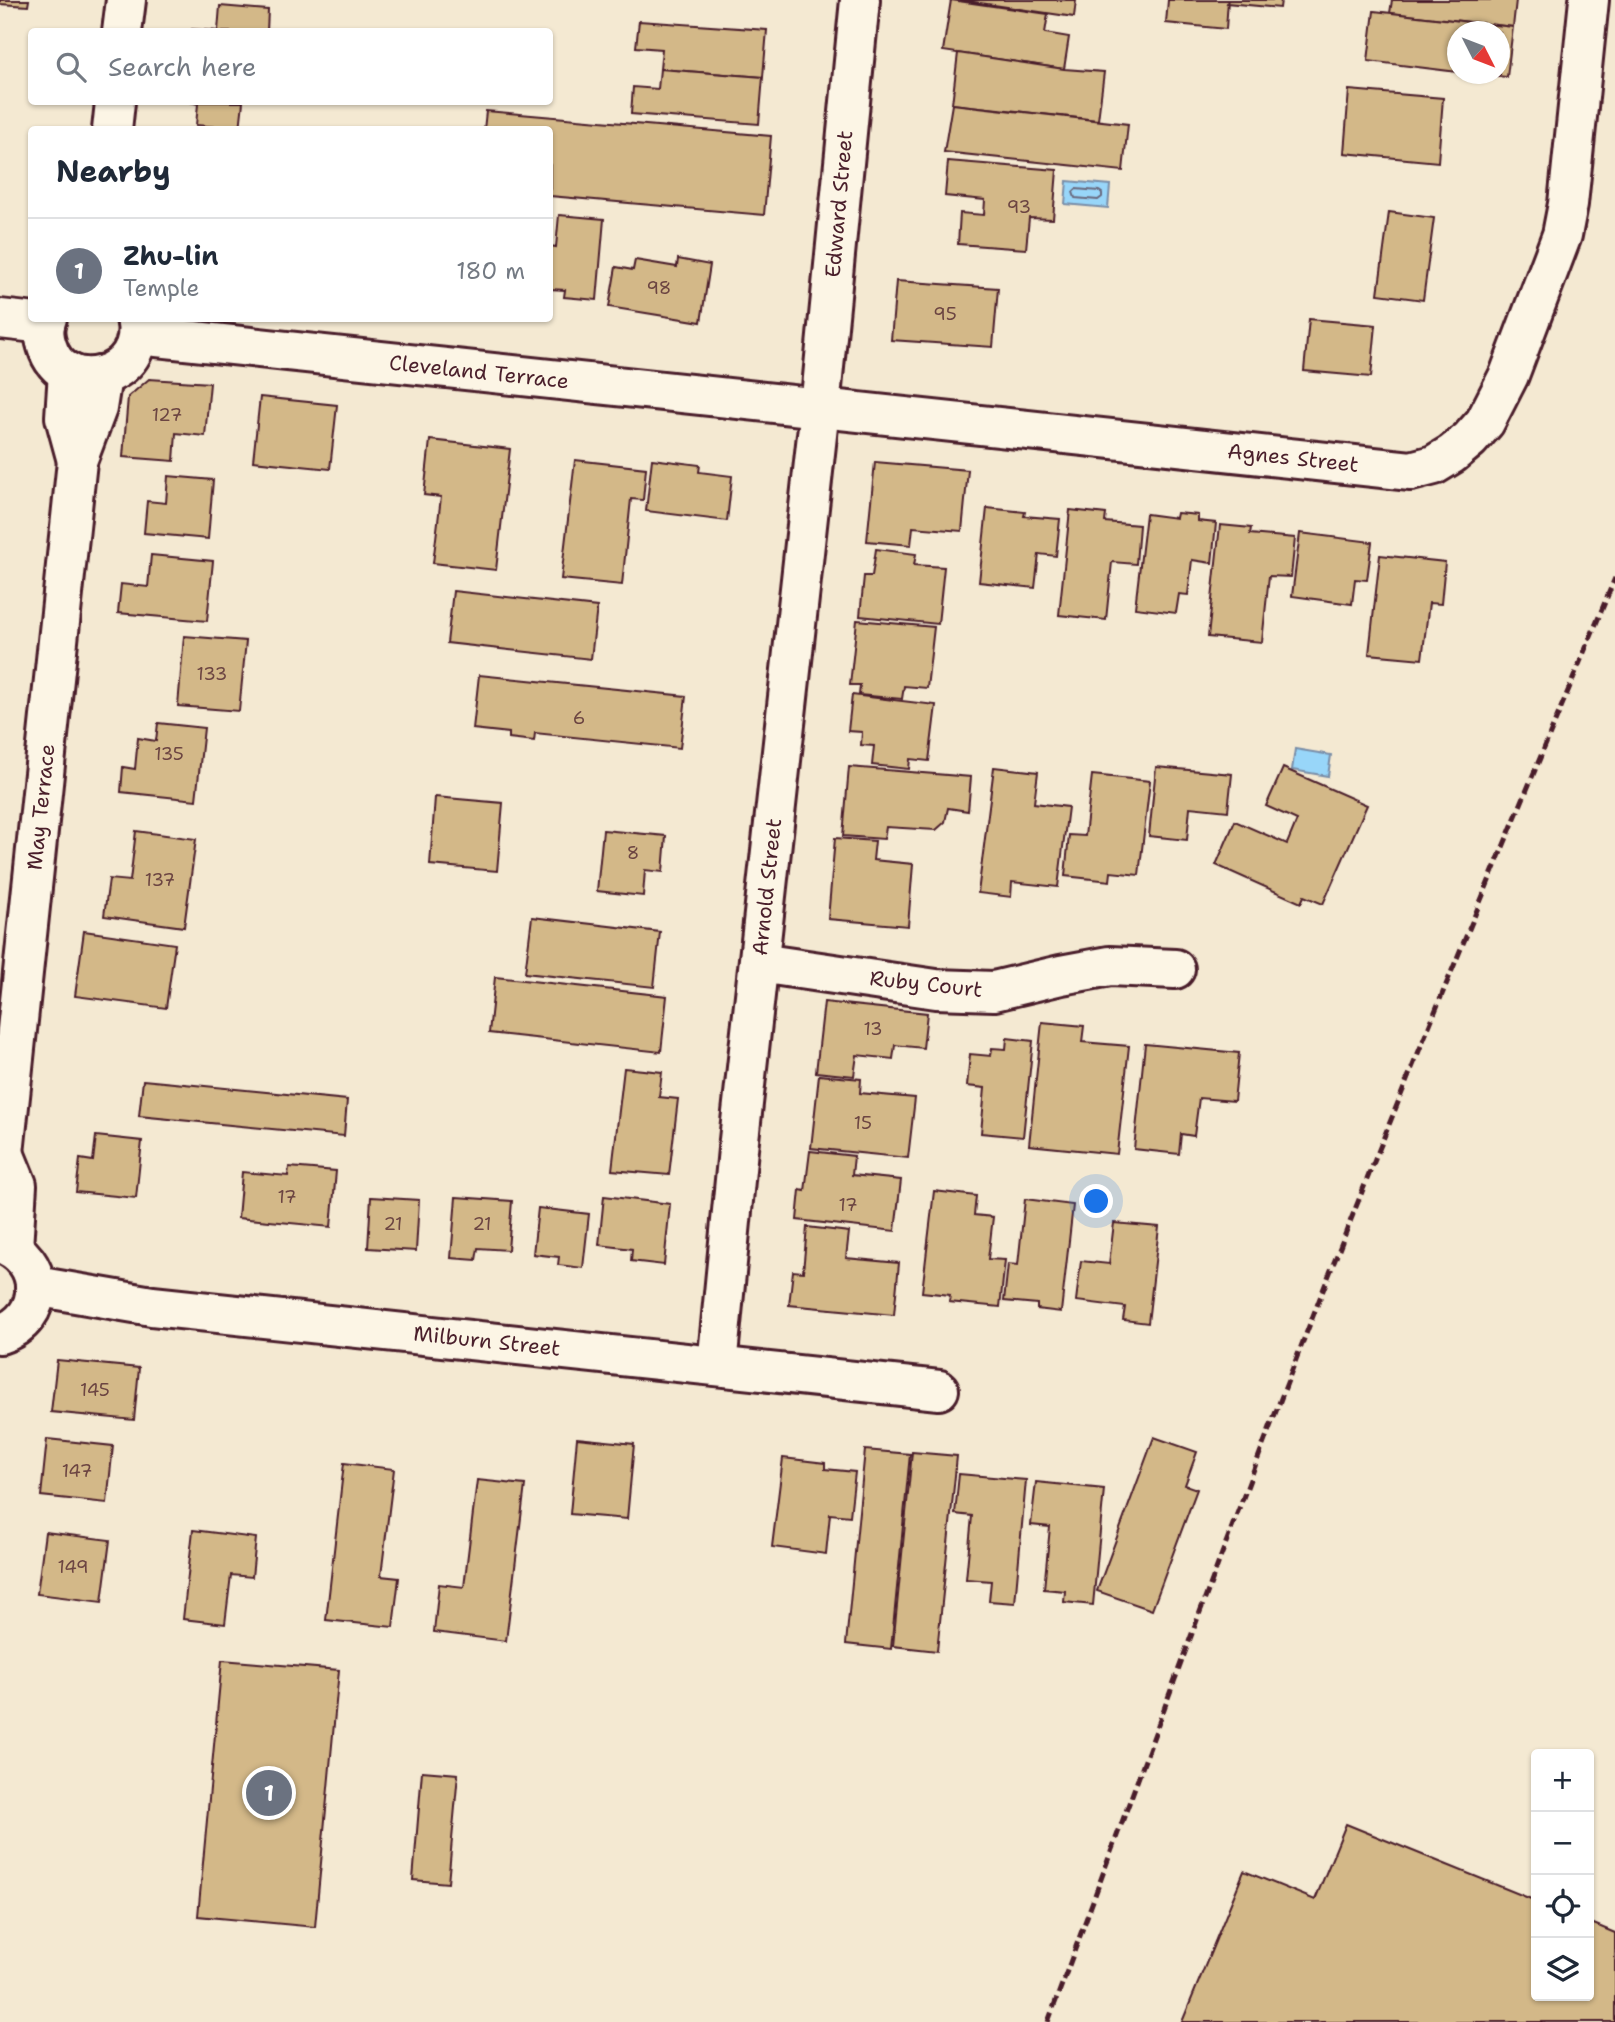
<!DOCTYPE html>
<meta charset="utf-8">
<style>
body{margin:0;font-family:"Shantell Sans",sans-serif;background:#f2f2f3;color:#1f2937}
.controls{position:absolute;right:21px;bottom:21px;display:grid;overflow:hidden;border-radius:7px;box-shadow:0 2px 5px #0004}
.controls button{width:63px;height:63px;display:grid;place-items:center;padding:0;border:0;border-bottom:2px solid #e0e1e3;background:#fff;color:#1f2937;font:35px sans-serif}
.compass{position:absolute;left:1447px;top:21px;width:63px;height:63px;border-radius:50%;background:#fff;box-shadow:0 2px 5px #0004;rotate:132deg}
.you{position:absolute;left:1097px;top:1202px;width:24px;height:24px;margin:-18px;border:5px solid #fff;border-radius:50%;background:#1a73e8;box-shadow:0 0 0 10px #1a73e833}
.badge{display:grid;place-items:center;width:46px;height:46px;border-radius:50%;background:#db2777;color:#fff;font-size:23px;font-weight:700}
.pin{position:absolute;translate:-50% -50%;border:4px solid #fff;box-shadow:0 2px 7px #0006}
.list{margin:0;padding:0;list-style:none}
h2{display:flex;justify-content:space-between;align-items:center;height:91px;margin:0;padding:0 28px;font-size:30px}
h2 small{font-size:23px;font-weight:400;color:#747a83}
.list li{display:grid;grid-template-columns:46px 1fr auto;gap:21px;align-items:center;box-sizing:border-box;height:105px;padding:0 28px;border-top:2px solid #e0e1e3}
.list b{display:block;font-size:26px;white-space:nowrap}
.list p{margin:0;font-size:23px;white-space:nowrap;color:#747a83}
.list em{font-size:23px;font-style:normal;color:#747a83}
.icon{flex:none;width:38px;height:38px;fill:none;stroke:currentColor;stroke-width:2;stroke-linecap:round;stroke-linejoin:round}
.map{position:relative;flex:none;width:1615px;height:2022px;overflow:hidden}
.search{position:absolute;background:#fff;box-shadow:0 2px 5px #0004;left:28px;top:28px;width:525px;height:77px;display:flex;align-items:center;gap:18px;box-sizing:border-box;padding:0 24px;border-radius:7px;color:#747a83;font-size:26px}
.panel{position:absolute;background:#fff;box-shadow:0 2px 5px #0004;left:28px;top:126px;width:525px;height:196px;border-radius:7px}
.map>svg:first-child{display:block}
.water{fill:#98d6f9;stroke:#798da7;stroke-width:2}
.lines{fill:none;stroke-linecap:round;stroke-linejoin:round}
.shore{stroke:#69687d;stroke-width:2}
.building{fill:#d3b888;stroke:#4a1f2b;stroke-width:2}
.minor-casing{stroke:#4a1f2b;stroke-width:44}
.minor{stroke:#fcf5e5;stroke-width:38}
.rail{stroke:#4a1f2b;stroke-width:5;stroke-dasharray:10 5;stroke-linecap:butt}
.labels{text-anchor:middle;stroke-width:7;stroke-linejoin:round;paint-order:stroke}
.number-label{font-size:18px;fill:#6c4542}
.street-label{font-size:21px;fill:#4a1f2b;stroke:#fcf5e5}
</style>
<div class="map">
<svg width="1615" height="2022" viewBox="0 0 1615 2022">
<rect width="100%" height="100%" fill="#f4e9d2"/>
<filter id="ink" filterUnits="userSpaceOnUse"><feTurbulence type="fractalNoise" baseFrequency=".0143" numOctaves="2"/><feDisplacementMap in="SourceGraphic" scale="14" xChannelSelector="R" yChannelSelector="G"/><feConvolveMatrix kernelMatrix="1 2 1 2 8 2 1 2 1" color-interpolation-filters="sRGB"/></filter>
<g filter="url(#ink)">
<g class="water">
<polygon points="1067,181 1110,185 1108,208 1065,204"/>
<polygon points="1295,749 1331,755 1328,776 1292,770"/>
</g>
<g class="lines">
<polygon class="shore" points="1076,189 1099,191 1102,193 1102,197 1098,200 1075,198 1073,192"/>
</g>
<g class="building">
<polygon points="0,0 29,0 28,6 0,4"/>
<polygon points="951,0 1048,14 1045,33 1069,37 1064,69 943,51"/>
<polygon points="960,0 1076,0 1074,17"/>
<polygon points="1168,0 1228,0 1226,29 1166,23"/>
<polygon points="1228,0 1281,0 1280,8 1227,3"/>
<polygon points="1392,0 1516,0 1513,27 1390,13"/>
<polygon points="220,6 268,10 267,32 192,32 192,29 218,31"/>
<polygon points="1374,11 1513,27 1507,77 1473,74 1500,74 1500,32 1458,32 1458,72 1368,61"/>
<polygon points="639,21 767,30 763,77 660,69 662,49 636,47"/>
<polygon points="958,53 1064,69 1104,72 1098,120 952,104"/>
<polygon points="660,69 763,77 759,124 631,114 633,87 658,89"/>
<polygon points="1349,90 1443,98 1438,162 1344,153"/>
<polygon points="190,102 243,102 240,129 196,125 198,104"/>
<polygon points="952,104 1128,124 1123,171 944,152"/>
<polygon points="486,111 771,136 764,215 550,196 550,130 484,130"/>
<polygon points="948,161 1057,170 1053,219 1029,218 1026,249 958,244 960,213 984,215 985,200 945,196"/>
<polygon points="1389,212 1434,218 1423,300 1378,294"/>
<polygon points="559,215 604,219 597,300 564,297 565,290 550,289 550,246 556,247"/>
<polygon points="678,259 710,265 701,322 609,307 616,267 633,270 635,260 677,267"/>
<polygon points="896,281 998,288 993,347 891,340"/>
<polygon points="1309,319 1376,325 1371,377 1304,371"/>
<polygon points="149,379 210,383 205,436 176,433 174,461 123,457 128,397"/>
<polygon points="260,397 337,405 330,469 253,461"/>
<polygon points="430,440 510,449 496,570 433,563 441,497 424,495"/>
<polygon points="652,459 700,465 699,472 732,476 727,521 646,511"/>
<polygon points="575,460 646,468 643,500 631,499 622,585 561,579"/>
<polygon points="875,462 968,470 962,531 913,527 911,545 867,541"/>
<polygon points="168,476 213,480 208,539 144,533 147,501 166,503"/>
<polygon points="987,508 1025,512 1024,516 1060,519 1056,556 1039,554 1035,588 979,582"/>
<polygon points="1070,510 1106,514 1105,522 1139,525 1136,564 1112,562 1106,620 1059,615"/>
<polygon points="1177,513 1198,515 1198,521 1216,523 1212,563 1192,560 1188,595 1179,594 1176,613 1135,608 1146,514 1176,518"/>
<polygon points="1220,525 1251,528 1250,534 1295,538 1291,577 1269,576 1262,642 1208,637"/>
<polygon points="1300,533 1372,542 1367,580 1355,579 1352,604 1292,596"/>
<polygon points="876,549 916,554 914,565 944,567 938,624 860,616 864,576 872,576"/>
<polygon points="151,555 213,561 207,621 118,613 121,584 148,587"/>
<polygon points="1380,555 1445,562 1441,604 1429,603 1422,659 1369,654"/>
<polygon points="453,591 597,607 591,659 447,643"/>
<polygon points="857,620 934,627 927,688 904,686 902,699 859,695 860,685 850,685"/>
<polygon points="184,636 246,641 239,711 178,706"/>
<polygon points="479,675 686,696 680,748 535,733 534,741 509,738 509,733 473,729"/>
<polygon points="852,695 936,705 929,761 910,759 909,769 872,765 874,746 861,745 862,732 848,731"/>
<polygon points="158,723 204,728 196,800 121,792 123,767 135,769 138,738 156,741"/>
<polygon points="849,767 971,777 968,811 948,808 945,822 936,830 886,827 884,839 843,836"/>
<polygon points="994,767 1038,772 1034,803 1068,807 1058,887 1012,882 1011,897 978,893"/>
<polygon points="1156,767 1232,774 1228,811 1190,807 1187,840 1149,836"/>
<polygon points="1283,768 1367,805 1323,904 1304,896 1301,903 1216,865 1235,821 1287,844 1297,820 1266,806"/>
<polygon points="1092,775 1150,781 1139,875 1111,872 1110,881 1065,876 1069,835 1085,836"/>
<polygon points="435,797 503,803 497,871 430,865"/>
<polygon points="603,830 666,836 663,872 645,870 643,896 597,891"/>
<polygon points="136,831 196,839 184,927 104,916 109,879 130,881"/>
<polygon points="835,838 875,841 873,860 913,864 908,926 828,919"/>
<polygon points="532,917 660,932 654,987 525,973"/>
<polygon points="84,931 175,944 166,1008 75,996"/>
<polygon points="495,977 667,996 661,1052 489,1033"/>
<polygon points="824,1002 927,1013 923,1048 895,1045 893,1059 857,1055 854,1076 816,1072"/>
<polygon points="1042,1022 1084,1026 1082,1042 1129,1046 1117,1154 1029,1145"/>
<polygon points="1007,1038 1033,1041 1023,1137 981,1133 985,1088 967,1086 970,1054 991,1056 992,1048 1006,1049"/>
<polygon points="1145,1044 1239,1053 1234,1101 1199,1098 1194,1136 1181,1134 1179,1154 1134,1149"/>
<polygon points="624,1068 662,1072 659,1097 678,1099 669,1175 612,1170"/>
<polygon points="819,1075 861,1079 860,1093 915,1098 908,1158 811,1148"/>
<polygon points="143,1080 347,1100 344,1136 139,1116"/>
<polygon points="96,1136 142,1141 136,1198 76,1192 80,1159 93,1161"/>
<polygon points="810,1151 854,1156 852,1175 901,1180 895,1231 797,1220 800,1190 805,1191"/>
<polygon points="289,1167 336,1171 331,1227 238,1218 242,1172 288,1176"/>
<polygon points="934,1191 976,1196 974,1215 993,1217 988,1259 1005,1260 1000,1307 949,1302 950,1295 922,1292"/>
<polygon points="604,1196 670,1204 664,1265 631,1261 632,1249 599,1245"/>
<polygon points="371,1197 419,1200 416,1251 368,1248"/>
<polygon points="456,1197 512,1201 508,1250 478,1248 476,1260 451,1258"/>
<polygon points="1025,1199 1073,1205 1061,1312 1037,1309 1037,1304 1004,1301 1008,1264 1018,1265"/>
<polygon points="538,1208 589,1214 583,1268 558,1265 559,1257 533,1254"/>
<polygon points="1114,1223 1159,1227 1148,1323 1123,1320 1125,1307 1076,1301 1081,1261 1109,1264"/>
<polygon points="807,1227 849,1232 846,1258 899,1263 894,1315 789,1305 793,1271 803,1272"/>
<polygon points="57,1360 139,1368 134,1420 51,1412"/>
<polygon points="1154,1437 1197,1452 1185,1485 1197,1489 1152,1610 1097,1591"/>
<polygon points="577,1438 634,1444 627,1519 570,1514"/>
<polygon points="47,1439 113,1446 107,1503 41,1496"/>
<polygon points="865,1450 910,1454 891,1649 846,1644"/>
<polygon points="912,1452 957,1456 937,1651 893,1646"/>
<polygon points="783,1458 825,1463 825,1469 855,1472 850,1516 830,1514 826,1554 772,1547"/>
<polygon points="344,1463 394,1469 381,1576 399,1578 393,1627 326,1620"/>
<polygon points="959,1474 1026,1480 1015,1603 989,1601 991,1581 966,1579 972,1516 955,1514"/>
<polygon points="477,1480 525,1485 506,1641 434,1632 439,1584 464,1587"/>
<polygon points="1036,1482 1104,1489 1093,1605 1064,1602 1065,1591 1044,1589 1050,1527 1031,1525"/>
<polygon points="193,1530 256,1538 252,1577 231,1575 225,1624 183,1619"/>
<polygon points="45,1532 110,1540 102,1602 37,1594"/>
<polygon points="222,1660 339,1670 315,1927 198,1916"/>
<polygon points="422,1771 458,1774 448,1883 413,1880"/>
<polygon points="1346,1824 1536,1901 1536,1996 1589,1996 1589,1922 1615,1933 1615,2022 1182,2022 1244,1871 1315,1900"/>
</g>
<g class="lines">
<defs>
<g id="minor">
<polyline points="122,32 126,0"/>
<polyline points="112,130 115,102"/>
<path d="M47,318c-4,9 -3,19 0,28 16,55 103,32 89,-28"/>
<polyline points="0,319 45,324"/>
<polyline points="138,335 1411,471 1434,465 1452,454 1470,439 1485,422 1509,375 1562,235 1568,204 1589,0"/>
<polyline points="68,372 65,417 77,461"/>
<polyline points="759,963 936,989 994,991 1061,975 1110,966 1175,969"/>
<polyline points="4,1153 17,1185 13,1248"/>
<polyline points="0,1162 4,1153 77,461 97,408 102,376"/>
<path d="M0,1243c47,16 47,76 0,91"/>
<polyline points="35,1286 152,1306 939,1390"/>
<polyline points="717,1366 738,1149 820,408 860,0"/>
</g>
</defs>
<use href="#minor" class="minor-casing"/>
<use href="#minor" class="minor"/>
<path class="rail" d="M1048,2022c87,-234 172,-468 263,-701 97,-249 201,-495 304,-743"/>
</g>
</g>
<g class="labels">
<g class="number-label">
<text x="1019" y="213">93</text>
<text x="659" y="294">98</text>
<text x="945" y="320">95</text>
<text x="167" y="421">127</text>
<text x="212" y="680">133</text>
<text x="579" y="724">6</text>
<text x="169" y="760">135</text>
<text x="633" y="859">8</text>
<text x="160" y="886">137</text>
<text x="873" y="1035">13</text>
<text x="863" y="1129">15</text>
<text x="287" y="1203">17</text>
<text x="848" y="1211">17</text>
<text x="393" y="1230">21</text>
<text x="482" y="1230">21</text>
<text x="95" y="1396">145</text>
<text x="77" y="1477">147</text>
<text x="73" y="1573">149</text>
</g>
<g class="street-label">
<text transform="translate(839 204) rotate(-85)" y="7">Edward Street</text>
<text transform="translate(479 372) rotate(6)" y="7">Cleveland Terrace</text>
<text transform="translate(1293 458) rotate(6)" y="7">Agnes Street</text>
<text transform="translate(41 807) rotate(-84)" y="7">May Terrace</text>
<text transform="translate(767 887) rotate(-84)" y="7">Arnold Street</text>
<text transform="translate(926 984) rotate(6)" y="7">Ruby Court</text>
<text transform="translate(487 1341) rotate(6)" y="7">Milburn Street</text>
</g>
</g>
</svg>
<div class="controls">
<button>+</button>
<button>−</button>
<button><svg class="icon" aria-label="locate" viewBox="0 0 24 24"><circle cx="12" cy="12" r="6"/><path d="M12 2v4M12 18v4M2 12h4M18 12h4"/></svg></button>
<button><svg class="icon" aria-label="layers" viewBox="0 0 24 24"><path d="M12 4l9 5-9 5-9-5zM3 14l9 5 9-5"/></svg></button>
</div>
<svg class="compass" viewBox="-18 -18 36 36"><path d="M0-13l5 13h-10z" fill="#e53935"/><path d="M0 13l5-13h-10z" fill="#747a83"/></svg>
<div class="you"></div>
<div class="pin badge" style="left:269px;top:1793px;background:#6b7280">1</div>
<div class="search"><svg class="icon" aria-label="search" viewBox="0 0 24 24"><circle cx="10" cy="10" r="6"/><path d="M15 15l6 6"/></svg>Search here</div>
<section class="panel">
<h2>Nearby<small></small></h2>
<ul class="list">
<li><span class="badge" style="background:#6b7280">1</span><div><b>Zhu-lin</b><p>Temple</p></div><em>180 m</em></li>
</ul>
</section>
</div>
